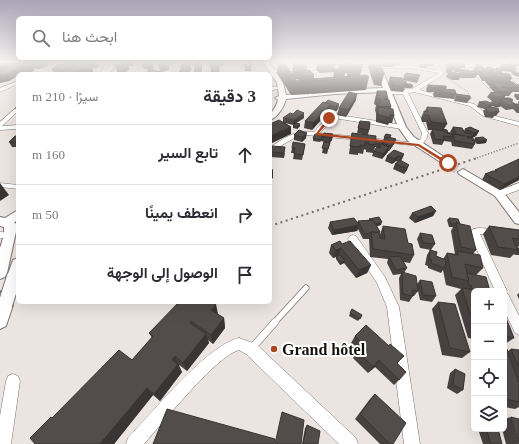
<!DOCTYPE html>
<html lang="ar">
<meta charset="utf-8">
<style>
body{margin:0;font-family:"Times New Roman",Vazirmatn,serif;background:#f2f2f3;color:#2b2b33;direction:rtl}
.controls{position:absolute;right:12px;bottom:12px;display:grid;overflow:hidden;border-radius:6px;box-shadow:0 4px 16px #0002}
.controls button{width:36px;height:36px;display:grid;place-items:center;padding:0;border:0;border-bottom:1px solid #e1e1e2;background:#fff;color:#2b2b33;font:20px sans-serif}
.stop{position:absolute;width:12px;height:12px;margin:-9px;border:3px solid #ae4721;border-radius:50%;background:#fff}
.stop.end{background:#ae4721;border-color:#fff;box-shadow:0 1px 4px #0008}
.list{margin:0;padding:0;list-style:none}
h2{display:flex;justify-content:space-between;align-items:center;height:52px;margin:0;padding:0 16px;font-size:17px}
h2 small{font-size:13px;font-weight:400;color:#7c7c81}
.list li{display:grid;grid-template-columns:26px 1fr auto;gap:12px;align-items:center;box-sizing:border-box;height:60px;padding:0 16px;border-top:1px solid #e1e1e2}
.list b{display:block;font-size:15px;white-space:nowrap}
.list em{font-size:13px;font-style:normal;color:#7c7c81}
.icon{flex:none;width:22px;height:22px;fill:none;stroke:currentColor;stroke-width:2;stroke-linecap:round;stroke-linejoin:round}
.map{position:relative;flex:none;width:519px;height:444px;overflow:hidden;direction:ltr}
.search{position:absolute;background:#fff;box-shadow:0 4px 16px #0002;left:16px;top:16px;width:256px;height:44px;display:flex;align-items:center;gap:10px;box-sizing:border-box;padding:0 14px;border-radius:6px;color:#7c7c81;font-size:15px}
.panel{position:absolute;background:#fff;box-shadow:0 4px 16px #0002;left:16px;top:72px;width:256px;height:232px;border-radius:6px;direction:rtl}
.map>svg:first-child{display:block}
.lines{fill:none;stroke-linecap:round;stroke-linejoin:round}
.secondary-tunnel{stroke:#cbc4c2;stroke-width:11;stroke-dasharray:11 5.5;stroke-linecap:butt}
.service-far2-casing{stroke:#7a7371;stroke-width:3.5}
.service-far1-casing{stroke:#7a7371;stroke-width:7}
.service-casing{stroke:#7a7371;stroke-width:8}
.minor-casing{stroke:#7a7371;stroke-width:1}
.tertiary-casing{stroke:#7a7371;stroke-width:1}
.secondary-casing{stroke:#7a7371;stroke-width:2}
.path{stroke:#888280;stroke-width:1;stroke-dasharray:1 1;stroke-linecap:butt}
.service-far2{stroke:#fff;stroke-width:2.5}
.service-far1{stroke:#fff;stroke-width:5.5}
.service{stroke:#fff;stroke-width:7}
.minor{fill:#fff;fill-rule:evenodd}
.tertiary{fill:#fff;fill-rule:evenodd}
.secondary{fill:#fff;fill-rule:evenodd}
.rail-far2{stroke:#726c6b;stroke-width:1.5;stroke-dasharray:1 2;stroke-linecap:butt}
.rail-far1{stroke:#726c6b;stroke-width:2;stroke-dasharray:2 3.5;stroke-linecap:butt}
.rail{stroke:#726c6b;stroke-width:3;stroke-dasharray:2.5 4.5;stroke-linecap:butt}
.secondary-bridge-casing{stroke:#7a7371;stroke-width:16;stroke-linecap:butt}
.secondary-bridge{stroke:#fff;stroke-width:14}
.wall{fill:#474140;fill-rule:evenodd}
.shaded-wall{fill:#393534}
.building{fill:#524c4a;stroke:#393534}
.route{fill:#ae4721}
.poi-dot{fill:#ae4721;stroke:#fff;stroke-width:1.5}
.labels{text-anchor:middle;stroke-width:4;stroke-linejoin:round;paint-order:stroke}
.near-poi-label{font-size:16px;font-weight:bold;fill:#13100f;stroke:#fff;text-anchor:start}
</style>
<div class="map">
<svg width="519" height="444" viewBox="0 0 519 444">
<rect width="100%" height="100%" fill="#ece4e1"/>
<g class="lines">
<polyline class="secondary-tunnel" points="448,163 463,172"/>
<defs>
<g id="service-far2">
<polyline points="474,62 483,62"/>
<polyline points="435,64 453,65"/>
<polyline points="460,65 519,68"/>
<polyline points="467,66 498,95"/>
<polyline points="498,67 519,88"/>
<polyline points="357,72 364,68"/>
<polyline points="487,75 519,77"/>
</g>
<polyline id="service-far1" points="274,323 306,288"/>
<polyline id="service" points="252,348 275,322"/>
<g id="minor">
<polygon points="48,62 52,62 59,67 54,74 50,74 55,67"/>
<polygon points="108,62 112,62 103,74 99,74"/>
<polygon points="219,62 242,62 240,63 221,63"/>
<path d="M432,62h4l8,12 -25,16 55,14 13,10 32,8v4l-36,-10 -13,-10 -56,-14 -6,1 20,40 -1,5 -6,8 -114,-11 -11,2 -26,15v-5c16,-10 25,-17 44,-15l13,-15 6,-3 69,11 3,2 -3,2 -68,-11 -14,15 97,10 4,-5 1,-5 -19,-39h-15l-3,-2 3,-2 24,-1 27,-16 -29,-5h-32l-2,-2 -105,6 -2,-2 108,-6 2,2h31l27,4z"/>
<polygon points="185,64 196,66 196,74 192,74 192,68 185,66 128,68 124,70 120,74 116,74 120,68 127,66"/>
<rect x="206" y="72" width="4" height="2"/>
<polygon points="18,81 18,84 0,92 0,88"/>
<polygon points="270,87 279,87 281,88 270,91"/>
<polygon points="18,106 18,111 2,126 18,125 18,129 0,130 0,122"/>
<polygon points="0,183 18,185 18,189 0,187"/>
<polygon points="479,228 519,231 519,237 480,234 507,291 505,293 508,294 519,316 519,335 515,333 504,310 504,291 495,291 470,234 473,229"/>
<polygon points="0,232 13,233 15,235 13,237 0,238"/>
<polygon points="353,235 356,236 385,277 399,307 420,444 404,444 387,307 377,283 348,239 350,236"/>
<path d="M239,338l17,6 100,94 2,6h-19l-93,-90 -7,-4c-23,6 -77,74 -95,94h-18l2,-6c24,-25 79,-93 111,-100z"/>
<polygon points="13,374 18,376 20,381 11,444 0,444 0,416 6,381 8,376"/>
</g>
<polygon id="tertiary" points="519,183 519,190 499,197 494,194 495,192"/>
<g id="secondary">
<polygon points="112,62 118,62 109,74 103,74"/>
<path d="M263,62h6l14,21 3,12 49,-5 48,-2 -10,-26h6l27,65 8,10 39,26 -5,3 -3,-1 -37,-24 -10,-14 -13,-35 -50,2 -49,5c-2,8 -9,19 -16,21 0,-9 6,-11 8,-20l-3,-2 4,-2 -2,-13z"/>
<polygon points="463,169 503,192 519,212 519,224 515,223 495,196 459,174 458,172"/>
<polygon points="18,210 18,219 14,223 18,224 18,232 16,232 7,273 5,277 0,279 0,248 4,235 4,227 0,226 0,217 5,218"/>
<polygon points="18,258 18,282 14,283 9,281 7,277 13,260"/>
<polygon points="5,298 10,300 13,305 6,326 0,329 0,300"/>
</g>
</defs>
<use href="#service-far2" class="service-far2-casing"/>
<use href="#service-far1" class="service-far1-casing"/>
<use href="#service" class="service-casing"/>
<use href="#minor" class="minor-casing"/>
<use href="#tertiary" class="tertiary-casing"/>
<use href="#secondary" class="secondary-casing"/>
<polyline class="path" points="447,78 467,91 472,100"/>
<use href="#service-far2" class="service-far2"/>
<use href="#service-far1" class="service-far1"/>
<use href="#service" class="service"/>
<use href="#minor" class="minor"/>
<use href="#tertiary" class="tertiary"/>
<use href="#secondary" class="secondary"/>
<polyline class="rail-far2" points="474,159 519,143"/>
<polyline class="rail-far1" points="270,226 477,158"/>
<polyline class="rail" points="0,292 18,288"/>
<defs>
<polyline id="secondary-bridge" points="5,305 14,277"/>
</defs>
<use href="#secondary-bridge" class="secondary-bridge-casing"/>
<use href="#secondary-bridge" class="secondary-bridge"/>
</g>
<g class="wall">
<polygon points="0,62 27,62 25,62 31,63 32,64 46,62 48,66 39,69 34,68 34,69 33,69 34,71 18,74 9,81 0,83"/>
<polygon points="62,62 102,62 98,65 99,67 92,68 94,74 54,74 52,69 63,64"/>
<polygon points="117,62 134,62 132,66 128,66 129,69 125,74 118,74 115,64"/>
<polygon points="142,62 152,62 154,71 164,72 165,74 146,74 146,73 148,71 148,70 143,68"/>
<polygon points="158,62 174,62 173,64 168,65 169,69 165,71 160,71"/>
<polygon points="183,62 191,68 189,74 179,74 181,69 181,67"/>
<polygon points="202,62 202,69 195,71 194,66"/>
<polygon points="210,62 224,62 224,66 219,66 213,73 211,73"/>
<polygon points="247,62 252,62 251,71 245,71 244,63 247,63"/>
<path d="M274,62h14v1h-4l13,18h1v-2h-2l-4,-5 1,-10 -3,-2h13l4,4 -1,4 8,5v4l19,-1 1,-6 -14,1 -4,-3 2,-8h19l-1,4h-1l-1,3h4v-1l1,-6h16l-1,2 8,3 -2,9 9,1 -3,13 -55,4 -1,-1v1l-19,1 -14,-22 1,-9h-3zM344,73h3v4h-3l1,-3z"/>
<polygon points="366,62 379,62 379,63 380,62 411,62 410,64 401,64 401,65 395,65 394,64 393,67 384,67 380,64 384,74 381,86 374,85 368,67 369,64 366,64"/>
<polygon points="419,62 434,62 433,66 428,66 427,68 421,68 418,64"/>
<path d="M436,62h31l-2,3h-1l1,1v2h-6l2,2 12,1 2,-3 1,-3 13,8 -4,-4 1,-2 9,6h1l-1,-3 1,-2 4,2 -1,-2 2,-4 6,1 1,-3h11v4h-5l2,3 -2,3 5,1v4l-4,-1 -4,-3 1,-1 -11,-1 2,3 9,4 -2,4 6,3h3v7h-7l-3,4h-6l2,2 8,2 -1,2 3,2h4l-1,-2 1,-1v12h-2l-4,-4 -7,1 -6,-4 -5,1 -3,-1 -1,2 8,4 -3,4h-2l-1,2 -8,-1 -2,-6 2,-2 -8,-2 2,-5 12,1 2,-1 -6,-5 3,-4 4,-1 -5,-5 1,-1h-1l-4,-4 1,-1h-4l-3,-5v-1h-2l-2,3h-14l-1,-1 -1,3h-7l-6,-3 2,-4h1h-3v-4l1,-4h1v-1v1zM454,67l1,1h-1l-1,2 2,2h4l-1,2 -6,-1z"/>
<polygon points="484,62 495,62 494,64 485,63"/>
<polygon points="420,75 417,83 403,80 404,76"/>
<polygon points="390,77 403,81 406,83 413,86 412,88 405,88 403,92 391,91 388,84"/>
<polygon points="428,85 446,88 446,89 456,94 454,99 434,97 433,94 434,92 427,92 426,89"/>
<polygon points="377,91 388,99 391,107 391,109 394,116 392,123 389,123 388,125 376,122 376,113 375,110 376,105 375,105 374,103"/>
<polygon points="456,94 470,99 467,103 454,101"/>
<polygon points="515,94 519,95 519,100 517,100 514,96"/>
<polygon points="356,100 346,117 337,115 339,108"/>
<polygon points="323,102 339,104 338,109 336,111 330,110 329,111 312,130 304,128 305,121"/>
<polygon points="18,106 18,113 15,108"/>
<polygon points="427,107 447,124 444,129 448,133 451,134 450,132 453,127 464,131 465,129 479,131 476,136 472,138 474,140 475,138 486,143 477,144 474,141 475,144 472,149 452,146 451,141 451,142 444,141 442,145 433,144 430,134 432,130 428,130 426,122 422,122 421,118 424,111 425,111"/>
<polygon points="304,113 304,118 293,125 285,123 291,127 291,134 283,122 283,118 293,114"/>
<polygon points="360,121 369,130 368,135 357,133"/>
<polygon points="300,124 300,126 297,129 293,128 293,126"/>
<path d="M352,133l23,11 8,-2 2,-2h-2l3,-6 4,3 4,7 -5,7h-1l-6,8 -10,-3 1,-3 -7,-1v-2l-2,-1 -1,5 -5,-1v2l-9,-1zM375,147h4l-5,4z"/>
<polygon points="333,134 332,140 330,143 327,154 322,153 324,142 321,141 320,142 313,141 313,138 322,135"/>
<polygon points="294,135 306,138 302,142 294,140"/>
<polygon points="18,136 18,147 12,147 9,142"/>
<polygon points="305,144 302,160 293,159 294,153 291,153 292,148"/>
<polygon points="271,152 285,153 284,158 271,157"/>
<polygon points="404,154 402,159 401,160 407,170 404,174 393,169 395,164 398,162 396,161 392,164 385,161 387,156"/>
<polygon points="519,159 519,180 500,190 482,180 485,174 495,171"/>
<polygon points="436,211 433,216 415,223 409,218 412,213"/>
<polygon points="449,218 460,224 476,250 473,254 483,268 476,275 474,291 474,339 468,338 455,295 461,289 446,285 443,270 441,273 428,268 428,266 425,265 427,255 430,250 436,256 443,259 447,253 455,254 451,231 453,227 449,227 447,220"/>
<polygon points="369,219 381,225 377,226 380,232 379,235 380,238 380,234 383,226 408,243 414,255 410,263 403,262 407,268 404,273 417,284 420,280 436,296 432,302 420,300 418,291 414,296 413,296 409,302 400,300 399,278 401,274 393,275 387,263 388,259 370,257 369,239 363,239 358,229 357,231 332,235 328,228 330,222 357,223 358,221 369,220"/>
<polygon points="489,226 519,230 519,246 517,248 519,248 519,255 515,255 514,254 510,258 491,255 483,234"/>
<polygon points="420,233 435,244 431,250 420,248 417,239"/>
<polygon points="342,244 371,265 367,273 356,278 344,263 340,265 336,259 336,257 333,258 329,253 331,245"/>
<polygon points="519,293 519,299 517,295"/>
<polygon points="438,302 470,352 462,358 442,355 432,309"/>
<polygon points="350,313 362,315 358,321 349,316"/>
<polygon points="504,313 514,338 505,344 508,351 511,349 519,350 519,407 515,409 504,407"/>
<polygon points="217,314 224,318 225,328 213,344 208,340 209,343 187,371 179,365 178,365 182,372 160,401 153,395 114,444 35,444 51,417 53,418 132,360 152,338 149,333"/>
<polygon points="355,336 397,363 399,380 394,385 375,367 368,373 353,358 358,350 351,343"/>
<polygon points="455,369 463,390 457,394 447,388 450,373"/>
<polygon points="375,394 393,444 380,444 355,419 370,399"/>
<polygon points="511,417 519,444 506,444 502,429 504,429 504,419"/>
<polygon points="307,425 318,444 302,444 305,428"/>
<polygon points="478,429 498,429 502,444 483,444"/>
</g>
<g class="shaded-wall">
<polygon points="12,62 16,62 18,64 12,67 9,63"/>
<polygon points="46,62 48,66 39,69 37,65"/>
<polygon points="80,62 102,62 98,65 99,67 92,68 94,74 69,74 69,66 71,63 74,71 82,70"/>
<polygon points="122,62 127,62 129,69 125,74 123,74 120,64"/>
<polygon points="130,62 134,62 132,66"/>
<polygon points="163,62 168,62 169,69 165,71"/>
<polygon points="188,62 190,62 191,68 189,74 188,74 187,67"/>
<polygon points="201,62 202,62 202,74 200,74"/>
<polygon points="31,63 34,69 33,69 34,71 23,74 18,74 18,76 9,81 0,83 0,76"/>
<polygon points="6,64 8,68 0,70 0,66"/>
<polygon points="460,75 459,80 452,80 453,76"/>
<polygon points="272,85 272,97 270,99 270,87"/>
<polygon points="357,94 356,100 346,117 348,110"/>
<polygon points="331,104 329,111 312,130 313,123"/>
<polygon points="339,104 338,109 336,111 336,107"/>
<polygon points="493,104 490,108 486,109 489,105"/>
<polygon points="501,104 500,107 495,107 496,105"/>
<polygon points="304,113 304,118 293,125 294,120"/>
<polygon points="300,124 300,126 297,129 297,127"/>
<polygon points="291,127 291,134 270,144 270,136"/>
<polygon points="479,131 476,136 472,138 474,133"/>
<polygon points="307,133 306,138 302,142 302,137"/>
<polygon points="333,134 332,140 329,143 330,138"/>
<polygon points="396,139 394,144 389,151 391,146"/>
<polygon points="487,140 486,143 477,144 479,141"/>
<polygon points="389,147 388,152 382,159 383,154"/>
<polygon points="404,154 402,159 399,162 401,157"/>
<polygon points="398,156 396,161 392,164 394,159"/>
<polygon points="409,165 407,170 404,174 406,168"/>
<polygon points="273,170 273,178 270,180 270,173"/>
<polygon points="519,177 519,180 500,190 504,184"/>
<polygon points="0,183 9,195 0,201"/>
<polygon points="436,211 433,216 415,223 418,217"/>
<polygon points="382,222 381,225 372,227 373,224"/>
<polygon points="359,225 357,231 332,235 334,230"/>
<polygon points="341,248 338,256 333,258 336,250"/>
<polygon points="345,261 344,263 340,265 341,262"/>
<polygon points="371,265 367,273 356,278 359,270"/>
<polygon points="216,304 218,314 213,320 211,310"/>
<polygon points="224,318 225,328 213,344 211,335"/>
<polygon points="206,334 209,343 187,371 183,363"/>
<polygon points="175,356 182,372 160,401 154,394 172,360"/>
<polygon points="379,360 375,367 368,373 373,367"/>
<polygon points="147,388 153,395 114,444 100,444"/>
</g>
<g class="building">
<polygon points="1,62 12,62 9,63"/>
<polygon points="22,62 31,63 28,64 31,65 18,68 5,75 0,76 0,71"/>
<polygon points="38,62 46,62 37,65 32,64"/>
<polygon points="117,62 122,62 120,64 115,64"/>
<polygon points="183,62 188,62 187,67 181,67"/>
<polygon points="195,62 201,62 200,66 194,66"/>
<rect x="213" y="62" width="6" height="12"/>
<polygon points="247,62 252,62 251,67 245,67 244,63 247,63"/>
<polygon points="278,62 283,62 297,81 310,80 312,82 292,82"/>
<polygon points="293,62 303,62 307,66 297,67"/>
<polygon points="373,62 379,62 384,74 378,73"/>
<polygon points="383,62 393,62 394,63 385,63"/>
<polygon points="395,62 400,62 401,63 396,63"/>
<polygon points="421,62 434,62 427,62 429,64 423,64"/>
<polygon points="449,62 458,64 457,62 463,63 465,66 459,66 459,68 462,70 456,70 454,68 457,68 454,65 454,67 450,66"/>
<polygon points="71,63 69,66 71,67 77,64 91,64 88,66 91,66 89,68 69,73 58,74 64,70 52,69 60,64"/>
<polygon points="0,64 6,64 0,66"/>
<polygon points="349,64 362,64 362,67 353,68"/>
<polygon points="501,64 514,65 516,69 503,67"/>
<polygon points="447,65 453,66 453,69 448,68"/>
<polygon points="476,65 481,65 484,69 483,68 477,68"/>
<polygon points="486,67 490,67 494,69 495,73 490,72 490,71"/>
<polygon points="195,68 201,68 200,74 194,74"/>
<polygon points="475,68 483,68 495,78 484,77 481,72 484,71 478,71"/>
<polygon points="496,68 499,68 503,74 499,73"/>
<polygon points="187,69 185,74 179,74 180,70"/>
<polygon points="334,69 339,69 345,74 339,74"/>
<polygon points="149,70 164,72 161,74 146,73"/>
<polygon points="299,70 309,70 314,75 303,76"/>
<polygon points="461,70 466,70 469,71 463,71"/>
<polygon points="459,71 474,71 477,74 462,74"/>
<polygon points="512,71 517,72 519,73 519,74 516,74"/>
<polygon points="455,72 460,75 453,76 448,73"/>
<rect x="255" y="73" width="6" height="1"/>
<polygon points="406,73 420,75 418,78 404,76"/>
<polygon points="495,73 509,74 512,78 498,77 500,79 497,79 495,76 498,77"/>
<polygon points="366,75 369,77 313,81 311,79"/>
<polygon points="390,77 402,78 403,81 406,81 406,84 405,83 406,86 393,85"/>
<polygon points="486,80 491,80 493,83 492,82 491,84 490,84"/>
<polygon points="500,80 506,82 507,84 501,83 499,81"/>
<polygon points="507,81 513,82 516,85 511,84"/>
<polygon points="492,82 519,85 519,88 502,87 509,88 512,92 500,92"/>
<polygon points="406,84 411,84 413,86 406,86"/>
<polygon points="428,85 446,86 446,88 439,87 439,88 429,87"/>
<polygon points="443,89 455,90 456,94 435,92 435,90 444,91"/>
<polygon points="377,91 386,91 388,99 384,99 389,100 391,107 378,106 377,103 381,103 380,99 377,99 376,96 378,96"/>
<polygon points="349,92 357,94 348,110 339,108"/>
<polygon points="498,92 505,97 496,97 490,93"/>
<polygon points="456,94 470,96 470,99 456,96"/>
<polygon points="515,94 519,95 519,98"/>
<polygon points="504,98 510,98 513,100 508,100"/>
<polygon points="507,99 516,105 519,104 519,108 516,105 509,105 500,100"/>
<polygon points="328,100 339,104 336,107 330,105 331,104 325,103"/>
<polygon points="486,101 493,104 489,105 479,102"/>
<polygon points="510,101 511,101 515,104 519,104 516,105"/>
<polygon points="323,102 331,104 313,123 305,121"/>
<polygon points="491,102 496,102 501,104 496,105"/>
<polygon points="378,107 393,109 394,116 390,115 390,118 378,115"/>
<polygon points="427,107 441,108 447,124 431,122 429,115 425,115 424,111 428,112"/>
<polygon points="486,107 498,108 499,112 495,111 496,113 487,112"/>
<polygon points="297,110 304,113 294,120 283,118 290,113 293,114"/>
<polygon points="279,120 291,127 270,136 270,124"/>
<polygon points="360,121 370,122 369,130 358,128"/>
<polygon points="296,123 300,124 297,127 293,126"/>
<polygon points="453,127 462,128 465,133 471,134 473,137 467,136 467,138 473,138 475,144 455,141 453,134 465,136 456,134"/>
<polygon points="470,127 479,131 474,133 465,129"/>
<polygon points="432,129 445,131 446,133 452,134 453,137 443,136 444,140 435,139"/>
<polygon points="443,129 447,130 448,133 450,133 446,133 445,131 443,131"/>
<polygon points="299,130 307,133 302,137 294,135"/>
<polygon points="324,133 333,134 330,138 322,136"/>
<polygon points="352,133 376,136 375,145 368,144 369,142 365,142 365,146 360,145 360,147 350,146"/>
<polygon points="315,134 322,135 321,140 313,138"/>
<polygon points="386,134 391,135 390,137 388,137 387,138 384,137"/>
<polygon points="15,136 18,136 18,141 17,142 9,142"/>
<polygon points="388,137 396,139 391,146 382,143"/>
<polygon points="483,137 487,140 479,141 475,138"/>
<polygon points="376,140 383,142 382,144 376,144"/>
<polygon points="293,142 305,144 303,155 294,154 295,148 292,148"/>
<polygon points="324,142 330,143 328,149 322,148"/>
<polygon points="381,144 389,147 383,154 374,151 377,147 380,148 381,147 379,146"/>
<polygon points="272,146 285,147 284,153 271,152"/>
<polygon points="394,150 404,154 401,157 398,156 394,159 387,156"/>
<polygon points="519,159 519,177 504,184 485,174 493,171 497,171 495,170"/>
<polygon points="400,160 409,165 406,168 395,164"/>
<polygon points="270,169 273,170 270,173"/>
<polygon points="431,206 436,211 418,217 412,213"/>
<polygon points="379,217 382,222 375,224 373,220 370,220 369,219"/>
<polygon points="354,218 359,225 334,230 330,222"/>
<polygon points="449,218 458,219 460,224 456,223 455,224 451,224"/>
<polygon points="373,220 380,232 371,232 371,233 365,234 358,221"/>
<polygon points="456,223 470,226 476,250 461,247"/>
<polygon points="383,226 405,229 408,243 412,244 414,255 373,249 371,232 379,233 380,238 385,239"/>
<polygon points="489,226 519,230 519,239 512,238 518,250 498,247"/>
<polygon points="420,233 432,235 435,244 423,243"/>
<polygon points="340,241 342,244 350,241 371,265 359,270 341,248 336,250 331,245"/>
<polygon points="517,248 519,248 519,253 517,251 518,250"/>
<polygon points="430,250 437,252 436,256 446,260 445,268 431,263 432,260 429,259"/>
<polygon points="457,251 480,255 483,268 465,264 469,281 452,277 447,253 458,255"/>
<polygon points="340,255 345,261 341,262 336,257"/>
<polygon points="400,256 407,268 396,270 389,257"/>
<polygon points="402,272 416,276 418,291 412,290 413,296 403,294"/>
<polygon points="467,273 486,277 490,291 482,291 472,289 471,285 469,285 468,282 469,281"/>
<polygon points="420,280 432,282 436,296 423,295"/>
<polygon points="462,288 482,291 474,291 474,326"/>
<polygon points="179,302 212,302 216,304 211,310 224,318 211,335 191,321 190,323 206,334 183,363 175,356 172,360 178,364 154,394 147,388 100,444 35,444 30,438 51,417 52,418 119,350 132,360 153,336 149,333"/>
<polygon points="438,302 455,304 470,352 450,348"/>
<polygon points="352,309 362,315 360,319 350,313"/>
<polygon points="504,313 514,338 504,336"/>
<polygon points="366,325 389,346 390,344 404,356 397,363 406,372 399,380 379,360 373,367 357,351 364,345 355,336"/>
<polygon points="504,344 505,344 519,383 519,402 504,399"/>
<polygon points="511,349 519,350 519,368"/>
<polygon points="455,369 465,374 463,390 453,385"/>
<polygon points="375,394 406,423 393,444 390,444 360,414"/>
<polygon points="167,409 275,439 274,444 153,444"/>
<polygon points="282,412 304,420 301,444 275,444"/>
<polygon points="511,417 519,419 519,443"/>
<polygon points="307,425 320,431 318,444 303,444"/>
<polygon points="486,429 498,429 502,444 491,444"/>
</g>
<linearGradient id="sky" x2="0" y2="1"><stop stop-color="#a9a4b6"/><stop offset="0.5" stop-color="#f6f3f2"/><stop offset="1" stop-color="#f6f3f2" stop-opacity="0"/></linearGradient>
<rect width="519" height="124" fill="url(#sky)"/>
<polygon class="route" points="328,117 332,118 319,133 419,144 450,163 446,164 418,146 315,135"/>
<circle class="poi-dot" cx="274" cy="349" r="4"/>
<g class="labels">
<g class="near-poi-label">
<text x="282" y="355">Grand hôtel</text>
</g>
</g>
</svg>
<div class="controls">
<button>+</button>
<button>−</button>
<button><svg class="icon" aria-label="locate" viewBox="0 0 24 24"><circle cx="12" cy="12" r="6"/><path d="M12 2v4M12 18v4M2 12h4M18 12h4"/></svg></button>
<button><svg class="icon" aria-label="layers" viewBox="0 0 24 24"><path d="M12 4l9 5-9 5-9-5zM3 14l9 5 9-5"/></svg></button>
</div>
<div class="stop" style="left:448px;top:163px"></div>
<div class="stop end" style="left:329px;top:118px"></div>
<div class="search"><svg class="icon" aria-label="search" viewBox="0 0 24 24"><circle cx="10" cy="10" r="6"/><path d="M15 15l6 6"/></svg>ابحث هنا</div>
<section class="panel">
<h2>3 دقيقة<small>سيرًا · 210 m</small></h2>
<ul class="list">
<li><svg class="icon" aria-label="ahead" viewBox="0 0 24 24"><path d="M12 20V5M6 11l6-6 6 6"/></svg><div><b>تابع السير</b></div><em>160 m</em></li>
<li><svg class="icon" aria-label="right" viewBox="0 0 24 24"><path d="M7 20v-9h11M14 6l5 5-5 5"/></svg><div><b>انعطف يمينًا</b></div><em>50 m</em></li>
<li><svg class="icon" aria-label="arrive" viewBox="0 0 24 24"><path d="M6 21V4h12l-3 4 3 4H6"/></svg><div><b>الوصول إلى الوجهة</b></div></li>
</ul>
</section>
</div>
